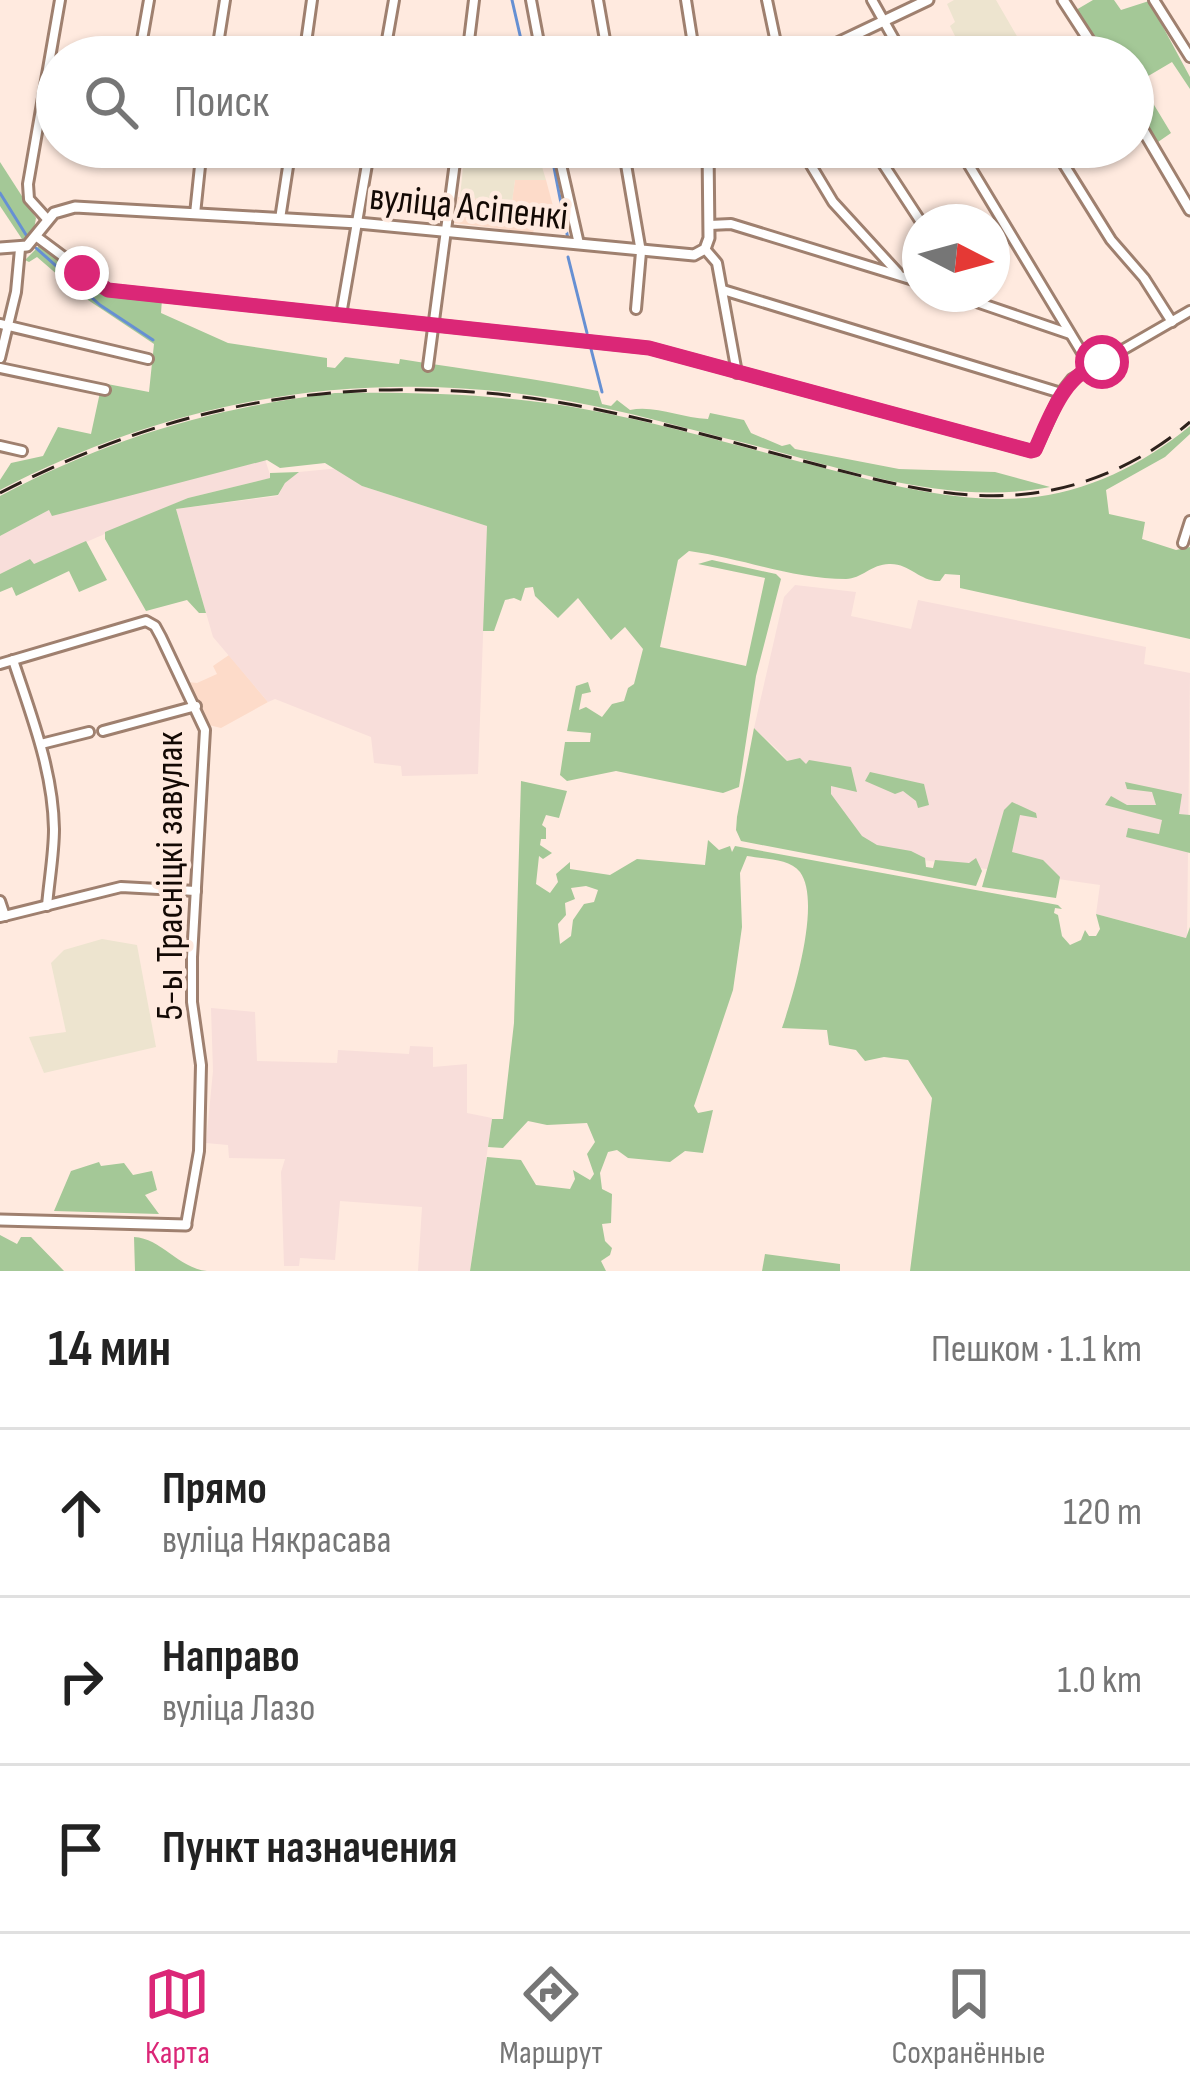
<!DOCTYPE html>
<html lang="ru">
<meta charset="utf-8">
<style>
body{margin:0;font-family:"Sofia Sans Condensed",sans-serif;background:#f2f2f2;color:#222}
.compass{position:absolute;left:902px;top:204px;width:108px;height:108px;border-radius:50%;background:#fff;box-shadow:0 3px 9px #0004;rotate:96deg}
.stop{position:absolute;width:36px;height:36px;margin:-27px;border:9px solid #db2777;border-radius:50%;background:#fff}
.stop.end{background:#db2777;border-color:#fff;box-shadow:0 3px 12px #0008}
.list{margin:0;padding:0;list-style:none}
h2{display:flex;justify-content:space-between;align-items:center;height:156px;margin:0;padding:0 48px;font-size:51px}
h2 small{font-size:39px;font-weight:400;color:#767676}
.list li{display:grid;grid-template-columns:78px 1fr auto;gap:36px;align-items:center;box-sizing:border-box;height:168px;padding:0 48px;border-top:3px solid #e0e0e0}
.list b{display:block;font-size:45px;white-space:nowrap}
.list p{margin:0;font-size:39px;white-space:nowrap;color:#767676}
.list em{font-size:39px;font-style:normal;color:#767676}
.icon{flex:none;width:66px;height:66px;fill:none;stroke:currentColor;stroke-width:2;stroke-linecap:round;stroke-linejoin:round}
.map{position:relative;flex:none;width:1190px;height:1271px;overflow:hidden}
.search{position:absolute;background:#fff;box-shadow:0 3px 9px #0004;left:36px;right:36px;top:36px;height:132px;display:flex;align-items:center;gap:30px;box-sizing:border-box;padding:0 42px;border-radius:66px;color:#767676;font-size:45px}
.sheet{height:660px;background:#fff}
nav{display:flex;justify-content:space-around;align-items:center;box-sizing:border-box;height:168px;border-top:3px solid #e0e0e0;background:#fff;font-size:33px;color:#767676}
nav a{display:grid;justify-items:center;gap:6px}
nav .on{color:#db2777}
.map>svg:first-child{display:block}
.built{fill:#fddbc9}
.industrial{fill:#f8deda}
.education{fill:#ede4cf}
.green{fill:#a4c897;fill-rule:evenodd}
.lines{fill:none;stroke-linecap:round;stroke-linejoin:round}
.stream{stroke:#6690d3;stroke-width:3}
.minor-casing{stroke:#9f806f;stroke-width:14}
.tertiary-casing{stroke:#9f806f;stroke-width:15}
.minor{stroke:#fff;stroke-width:8}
.tertiary{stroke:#fff;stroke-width:9}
.rail{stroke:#2d221c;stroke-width:3;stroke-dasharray:24 12;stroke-linecap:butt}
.route{stroke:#db2777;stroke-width:15}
.labels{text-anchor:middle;stroke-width:9;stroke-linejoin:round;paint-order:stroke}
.street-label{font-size:39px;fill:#130904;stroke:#ffeadf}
</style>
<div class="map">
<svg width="1190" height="1271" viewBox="0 0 1190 1271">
<rect width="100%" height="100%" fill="#ffeadf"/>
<g class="built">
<polygon points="515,180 546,180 560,232 534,229 533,233 454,223 458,197 512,201"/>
<polygon points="229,655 268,702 221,728 209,725 188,682 197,683 217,674 213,666"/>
</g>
<g class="industrial">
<polygon points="265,459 271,478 188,498 33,565 29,559 0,574 0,536 49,510"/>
<polygon points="340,468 362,486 487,526 478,774 402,776 401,766 374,763 371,737 275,699 268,702 213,637 176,509 278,496 285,483 299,472"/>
<polygon points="795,585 856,592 851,616 911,629 918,600 1146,647 1144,664 1190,673 1187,938 1096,914 1100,885 860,851 780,752 754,728 784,597"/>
<polygon points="211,1008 255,1012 257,1061 337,1063 338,1050 409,1054 410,1046 433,1047 433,1067 467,1064 467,1113 492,1118 470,1271 418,1271 422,1207 340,1201 335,1260 300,1258 299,1266 284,1266 281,1172 285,1159 229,1158 228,1145 206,1143 213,1071"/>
</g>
<g class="education">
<polygon points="954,0 996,0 1029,57 955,57 946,43 955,36 950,26 955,22 947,4"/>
<polygon points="465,147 536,147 546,180 515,180 512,202 460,197"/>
<polygon points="102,939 137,945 156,1047 44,1073 29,1037 66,1032 51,963 64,950"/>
</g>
<g class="green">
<polygon points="1093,0 1114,0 1121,10 1149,1 1190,77 1190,89 1172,62 1133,85 1133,57 1106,57 1076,10"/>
<polygon points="1149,83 1145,90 1171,133 1158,142 1133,101 1133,88"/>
<polygon points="0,162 36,218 33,235 24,242 0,206"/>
<path d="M40,245l15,7 45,38 62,9 -1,14 67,30 99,15v9l8,1 10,-11 54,7 1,-5c63,10 132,19 198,32l4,13 9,2 6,-6 13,10c26,-5 50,8 78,9l2,-6 34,7 7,13 31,13 8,-2 5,5 104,20 96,3 55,15c-102,20 -207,-19 -305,-44 -50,-12 -100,-27 -151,-37 -209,-43 -406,-14 -594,84v-10l11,-17 32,-7 15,-29 33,7 11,-51 47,9 5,-48 -72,-48 -45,-39 -8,5 -4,-2z"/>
<path d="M335,393c86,-1 169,1 254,17 80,15 160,39 239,59 64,17 131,34 198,29 60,-5 118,-34 164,-72v8l-25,23 -59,33 3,24 36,8 -3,17 34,11 14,-3v92l-230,-51v-13l-15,-1 -5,7c-20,1 -30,-18 -51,-17 -17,0 -28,15 -43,15 -53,0 -105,-21 -157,-28l-11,9 -18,87 86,19 19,-88 -67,-14 14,-4 64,14 5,5 -25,97 -17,111 -16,6 -107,-22 -49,10 -7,-6 5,-33h25l1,-9 -24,-2 9,-45 12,-4 3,10 -9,2 -3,16 7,-3 16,10 10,-13 12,-3 4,-13 6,-4 9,-35 -18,-22 -14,13 -33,-42 -20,20 -23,-22 -2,-9 -8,1 -4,13 -7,-3 -9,2 -11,31h-11l4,-105 -125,-40 -37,-23 -45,5 -13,-8 -215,56 -3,-6 -49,26v-40c110,-58 211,-88 335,-103z"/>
<polygon points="299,472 285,483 278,495 176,509 206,613 199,613 187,600 146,611 105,539 105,532 188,498 270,478 270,473"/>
<polygon points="86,541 107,580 79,592 69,571 16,596 12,587 0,592 0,574 30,559 34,564"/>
<polygon points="754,728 787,761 800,758 806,764 809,760 851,767 857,792 831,786 831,794 862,836 877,845 911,851 925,858 926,867 933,868 935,860 969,863 976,858 982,871 976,886 741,841 736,830 737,817"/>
<polygon points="870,772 924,784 929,805 918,808 916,801 903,791 895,794 865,781"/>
<path d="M521,781l46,10 -8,27 -13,-3 -4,10 4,3v11h-5l-1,6 12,8 -9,6 -4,-3 -3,28 14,9 8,-11 -2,-8 14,-12v7l40,6 27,-16 68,6 3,-25 11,10 11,-4 2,6 3,-6 323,59 4,4 -7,-1 -1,5 4,2 4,21 8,9 11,-5 4,-10 4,6h7l4,-7 -4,-15 90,24 4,-11v344h-280l22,-173 -24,-38 -24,-3 -19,4 -9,-11 -27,-5 -2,-15 -45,-2c11,-32 40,-126 18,-156 -11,-14 -36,-13 -53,-16l-7,17 2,54 -9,63 -39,116 4,7 15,-3 -10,43 -18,-2 -15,11 -42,-4 -11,-8 -9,2 -8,21 2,16 10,5 -1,29 -9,1 3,17 7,7 -2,7 -9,6 5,10h-136l17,-114 34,3 15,25 34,4 5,-10 -2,-9 17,10 4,-6 -7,-20 8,-12 -8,-19 -40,2 -19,-4 -25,27 -15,-1 4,-28h11l11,-96zM586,886l12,4 -4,12 -10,2 -11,16 -2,16 -11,8 -2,-20 8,-9 -1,-12 10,-4 -4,-11z"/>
<polygon points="1125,782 1182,794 1179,814 1190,815 1190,853 1126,837 1128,828 1159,834 1162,820 1105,805 1111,796 1127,805 1156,805 1152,792 1127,789"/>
<polygon points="1012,802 1036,813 1037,818 1020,815 1012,852 1043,860 1060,877 1056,898 982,887 1004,810"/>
<polygon points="99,1162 101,1166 124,1163 133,1175 152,1171 157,1190 145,1195 159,1214 54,1211 71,1171"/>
<polygon points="0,1235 17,1244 21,1237 31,1237 64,1271 0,1271"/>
<path d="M134,1237c27,1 44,31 73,34h-72z"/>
<polygon points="765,1254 840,1264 840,1271 762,1271"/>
</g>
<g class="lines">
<g class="stream">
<polyline points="512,0 525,57"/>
<polyline points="550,147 568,239"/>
<polyline points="0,193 28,238"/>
<polyline points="36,248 100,305 153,340"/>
<polyline points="568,257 587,333"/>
<polyline points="590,345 602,392"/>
</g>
<defs>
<g id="minor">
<polyline points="531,0 540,48 553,55 596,57"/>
<polyline points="598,0 608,57"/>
<polyline points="686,0 695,57"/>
<polyline points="767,0 779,57"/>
<polyline points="872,0 904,57"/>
<polyline points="1154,0 1190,57"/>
<polyline points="139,57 149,0"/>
<polyline points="216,57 225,0"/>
<polyline points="304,57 312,0"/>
<polyline points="384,57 394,0"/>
<polyline points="467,57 474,0"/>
<polyline points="557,147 579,244"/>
<polyline points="623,147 641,252 636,309"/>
<polyline points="800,147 833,202 898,273"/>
<polyline points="872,147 921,222"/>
<polyline points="958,147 1090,366"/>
<polyline points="1053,147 1111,240 1144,278 1172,322"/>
<polyline points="195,214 202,147"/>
<polyline points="280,219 291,147"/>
<polyline points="48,220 29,199 28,184 60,0"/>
<polyline points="710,225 731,224 920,282"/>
<polyline points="37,237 108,290 649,348 1031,451 1035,450 1061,393 1072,379 1190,311"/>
<polyline points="705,249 717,263 737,373"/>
<polyline points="723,290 1061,393"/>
<polyline points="953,294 1070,334"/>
<polyline points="341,315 370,147"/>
<polyline points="0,324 148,359"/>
<polyline points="0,358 16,292 20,249"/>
<polyline points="428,366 457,147"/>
<polyline points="0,368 105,390"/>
<polyline points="0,446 22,451"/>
<polyline points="1183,543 1190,521"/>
<path d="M13,660c18,55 40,110 41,169 0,25 -5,52 -7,77"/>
<polyline points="0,664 146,621 155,626 161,637 205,730 192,957 192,1002 201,1065 199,1151 186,1225"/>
<polyline points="103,731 196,706"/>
<polyline points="41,744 89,732"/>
<polyline points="0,901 5,916"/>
<polyline points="0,917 121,887 196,891"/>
</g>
<g id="tertiary">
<polyline points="1063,0 1100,57"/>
<polyline points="808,57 928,0"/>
<polyline points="1133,113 1190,210"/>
<polyline points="0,248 27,246 54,213 75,207 358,223 694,255 705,249 709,238 708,147"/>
<polyline points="0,1220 186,1225"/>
</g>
</defs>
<use href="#minor" class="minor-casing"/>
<use href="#tertiary" class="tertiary-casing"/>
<use href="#minor" class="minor"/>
<use href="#tertiary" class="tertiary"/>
<path class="rail" d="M0,493c152,-79 301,-113 473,-101 115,8 227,42 338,71 70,18 142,39 215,31 60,-6 119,-33 164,-72"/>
</g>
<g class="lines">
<path class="route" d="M82,273l26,17 541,58 382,103 4,-1c16,-35 28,-75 67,-88"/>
</g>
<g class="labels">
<g class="street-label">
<text transform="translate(469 205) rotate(6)" y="14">вуліца Асіпенкі</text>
<text transform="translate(168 876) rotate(-90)" y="14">5-ы Трасніцкі завулак</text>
</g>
</g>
</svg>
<svg class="compass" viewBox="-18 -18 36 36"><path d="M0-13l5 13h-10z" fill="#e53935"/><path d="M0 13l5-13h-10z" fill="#767676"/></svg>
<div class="stop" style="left:1102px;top:362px"></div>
<div class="stop end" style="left:82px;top:273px"></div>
<div class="search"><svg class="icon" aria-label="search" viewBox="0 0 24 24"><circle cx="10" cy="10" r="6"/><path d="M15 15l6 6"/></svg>Поиск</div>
</div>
<section class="sheet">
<h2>14 мин<small>Пешком · 1.1 km</small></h2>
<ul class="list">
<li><svg class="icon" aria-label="ahead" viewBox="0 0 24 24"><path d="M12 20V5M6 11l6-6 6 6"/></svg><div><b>Прямо</b><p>вуліца Някрасава</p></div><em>120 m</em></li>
<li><svg class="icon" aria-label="right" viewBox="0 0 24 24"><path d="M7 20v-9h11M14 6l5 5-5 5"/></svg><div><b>Направо</b><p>вуліца Лазо</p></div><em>1.0 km</em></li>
<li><svg class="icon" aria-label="arrive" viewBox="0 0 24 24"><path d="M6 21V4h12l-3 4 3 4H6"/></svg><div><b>Пункт назначения</b></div></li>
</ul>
</section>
<nav>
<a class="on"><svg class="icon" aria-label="map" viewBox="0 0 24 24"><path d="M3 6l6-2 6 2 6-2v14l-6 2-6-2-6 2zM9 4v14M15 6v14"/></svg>Карта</a>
<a><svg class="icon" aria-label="directions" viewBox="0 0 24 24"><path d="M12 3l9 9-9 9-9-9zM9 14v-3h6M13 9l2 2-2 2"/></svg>Маршрут</a>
<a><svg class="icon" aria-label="saved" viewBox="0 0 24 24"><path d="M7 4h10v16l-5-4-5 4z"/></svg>Сохранённые</a>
</nav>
